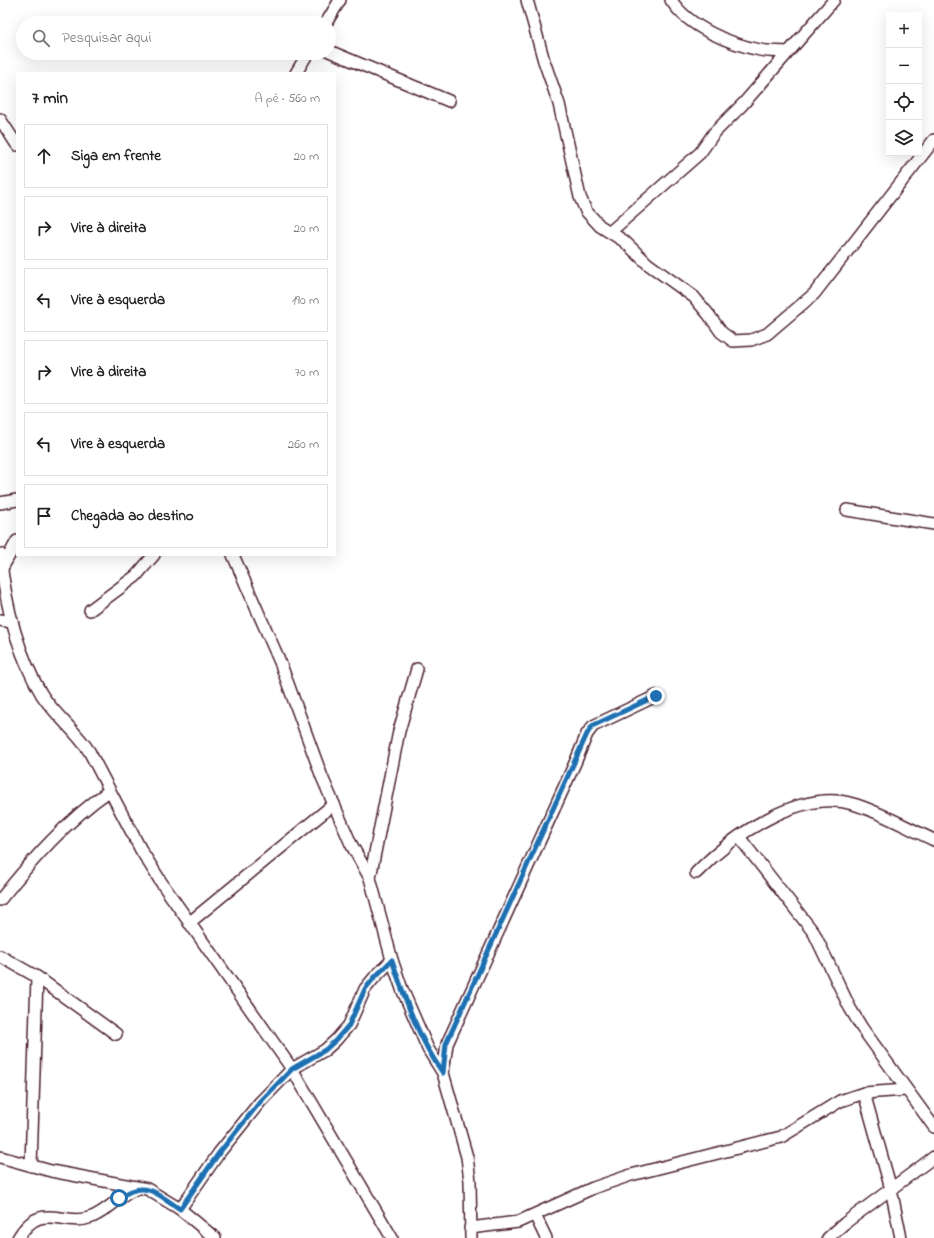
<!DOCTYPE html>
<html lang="pt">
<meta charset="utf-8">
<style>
body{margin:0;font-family:"Indie Flower",sans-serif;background:#f6f6f6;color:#222}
.controls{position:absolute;right:12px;top:12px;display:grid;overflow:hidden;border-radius:0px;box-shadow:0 4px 16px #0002}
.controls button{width:36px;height:36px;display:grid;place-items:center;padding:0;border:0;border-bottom:1px solid #e0e0e0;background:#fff;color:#222;font:20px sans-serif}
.stop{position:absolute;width:12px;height:12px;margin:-9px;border:3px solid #1f6fb2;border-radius:50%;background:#fff}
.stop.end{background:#1f6fb2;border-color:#fff;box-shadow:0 1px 4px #0008}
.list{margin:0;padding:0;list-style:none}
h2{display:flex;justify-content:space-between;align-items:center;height:52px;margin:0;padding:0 16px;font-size:17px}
h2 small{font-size:13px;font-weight:400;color:#767676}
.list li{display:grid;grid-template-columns:26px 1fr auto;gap:12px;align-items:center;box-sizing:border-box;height:64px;margin:0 8px 8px;padding:0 8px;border:1px solid #e0e0e0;border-radius:0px}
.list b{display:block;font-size:15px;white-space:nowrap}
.list em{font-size:13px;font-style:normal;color:#767676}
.icon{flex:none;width:22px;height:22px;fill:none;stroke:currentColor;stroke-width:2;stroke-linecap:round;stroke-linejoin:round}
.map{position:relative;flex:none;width:934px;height:1238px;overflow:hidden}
.search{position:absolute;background:#fff;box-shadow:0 4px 16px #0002;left:16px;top:16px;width:320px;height:44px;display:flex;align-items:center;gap:10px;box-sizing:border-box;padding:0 14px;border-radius:22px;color:#767676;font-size:15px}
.panel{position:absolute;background:#fff;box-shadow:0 4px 16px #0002;left:16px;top:72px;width:320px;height:484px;border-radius:0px}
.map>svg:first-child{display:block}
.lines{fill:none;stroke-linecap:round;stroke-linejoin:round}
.minor-casing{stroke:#4a1f2b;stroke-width:14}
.minor{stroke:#fff;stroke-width:11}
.route{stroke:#1f6fb2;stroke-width:5}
</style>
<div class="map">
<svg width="934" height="1238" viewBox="0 0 934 1238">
<rect width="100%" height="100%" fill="#fff"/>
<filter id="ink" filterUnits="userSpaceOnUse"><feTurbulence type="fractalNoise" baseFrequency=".025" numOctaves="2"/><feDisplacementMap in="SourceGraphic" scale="8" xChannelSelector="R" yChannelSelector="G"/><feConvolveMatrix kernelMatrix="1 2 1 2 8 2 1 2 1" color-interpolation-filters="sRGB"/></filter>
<g filter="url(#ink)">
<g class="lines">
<defs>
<g id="minor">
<polyline points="527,0 544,61 559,104 580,197 586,211 600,226 624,241 648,264 694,297 709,315 721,332 733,341 751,340 767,334 814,294 934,140"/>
<path d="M671,0c17,27 59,44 89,50 9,2 19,1 28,2"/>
<polyline points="326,23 340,0"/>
<polyline points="329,51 449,101"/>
<polyline points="296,73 308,53"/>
<polyline points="0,119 17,145"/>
<polyline points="610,232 700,153 714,133 743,104 834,0"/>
<polyline points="0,503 17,500"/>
<polyline points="847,510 934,524"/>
<path d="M0,554c5,48 17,99 42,141 13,20 34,36 47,56l52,99 20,32 131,187 100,169"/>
<polyline points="233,555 280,662 322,777 351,844 370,878 392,960 402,989 428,1049 443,1073"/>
<polyline points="1,570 17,541"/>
<polyline points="90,610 136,576 154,555"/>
<polyline points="0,620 12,622"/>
<polyline points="739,837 814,933 850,1008 862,1028 934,1127"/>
<path d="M696,873c35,-36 103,-85 157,-69 28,8 54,24 81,36"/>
<polyline points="370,878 399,731 417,669"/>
<path d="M0,900c32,-40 67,-80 109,-109"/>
<polyline points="189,923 334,804"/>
<polyline points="0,956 37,977 116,1034"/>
<polyline points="864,1093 891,1189 901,1238"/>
<polyline points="0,1157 51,1171 147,1189 180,1209 215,1238"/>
<polyline points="31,1166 37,977"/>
<polyline points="180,1209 219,1153 260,1102 292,1069 325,1050 336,1040 349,1025 365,989 374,978 392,960"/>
<polyline points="535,1215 546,1238"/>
<polyline points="470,1228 518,1222 593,1188 631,1175 781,1137 840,1101 864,1093 906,1090"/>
<path d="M18,1238c23,-39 45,-10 74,-21 17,-7 29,-23 46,-29"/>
<polyline points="471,1238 470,1181 467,1157 443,1073 447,1044 575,763 587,734 593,726 656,696"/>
<polyline points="828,1238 845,1223 934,1157"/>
</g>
</defs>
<use href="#minor" class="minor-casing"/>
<use href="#minor" class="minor"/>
</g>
</g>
<g class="lines" filter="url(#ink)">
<path class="route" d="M119,1198c27,-19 38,-4 61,11l39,-56 41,-51 32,-33 33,-19 11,-10 13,-15 16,-36 9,-11 18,-18c13,39 27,80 51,113l3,-29 141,-310 5,-8 64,-30"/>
</g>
</svg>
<div class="controls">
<button>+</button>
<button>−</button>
<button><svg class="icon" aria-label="locate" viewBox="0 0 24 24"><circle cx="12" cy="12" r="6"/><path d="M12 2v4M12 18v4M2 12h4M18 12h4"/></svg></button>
<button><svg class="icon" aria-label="layers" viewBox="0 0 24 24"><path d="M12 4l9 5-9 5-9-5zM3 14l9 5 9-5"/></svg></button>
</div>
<div class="stop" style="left:119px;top:1198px"></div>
<div class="stop end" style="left:656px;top:696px"></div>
<div class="search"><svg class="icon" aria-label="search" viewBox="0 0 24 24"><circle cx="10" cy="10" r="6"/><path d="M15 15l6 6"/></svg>Pesquisar aqui</div>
<section class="panel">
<h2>7 min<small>A pé · 560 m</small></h2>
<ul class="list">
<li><svg class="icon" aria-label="ahead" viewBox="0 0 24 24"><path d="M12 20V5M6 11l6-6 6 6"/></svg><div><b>Siga em frente</b></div><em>20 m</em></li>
<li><svg class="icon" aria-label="right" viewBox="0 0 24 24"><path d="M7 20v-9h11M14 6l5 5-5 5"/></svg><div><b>Vire à direita</b></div><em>20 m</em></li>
<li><svg class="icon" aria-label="left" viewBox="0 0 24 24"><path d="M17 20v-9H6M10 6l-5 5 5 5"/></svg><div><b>Vire à esquerda</b></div><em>190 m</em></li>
<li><svg class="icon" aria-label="right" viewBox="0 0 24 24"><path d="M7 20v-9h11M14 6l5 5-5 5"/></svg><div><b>Vire à direita</b></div><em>70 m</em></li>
<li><svg class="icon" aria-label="left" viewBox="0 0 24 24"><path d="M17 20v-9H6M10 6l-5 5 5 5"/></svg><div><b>Vire à esquerda</b></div><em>260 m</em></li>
<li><svg class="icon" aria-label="arrive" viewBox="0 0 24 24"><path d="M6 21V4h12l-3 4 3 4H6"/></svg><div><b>Chegada ao destino</b></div></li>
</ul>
</section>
</div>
